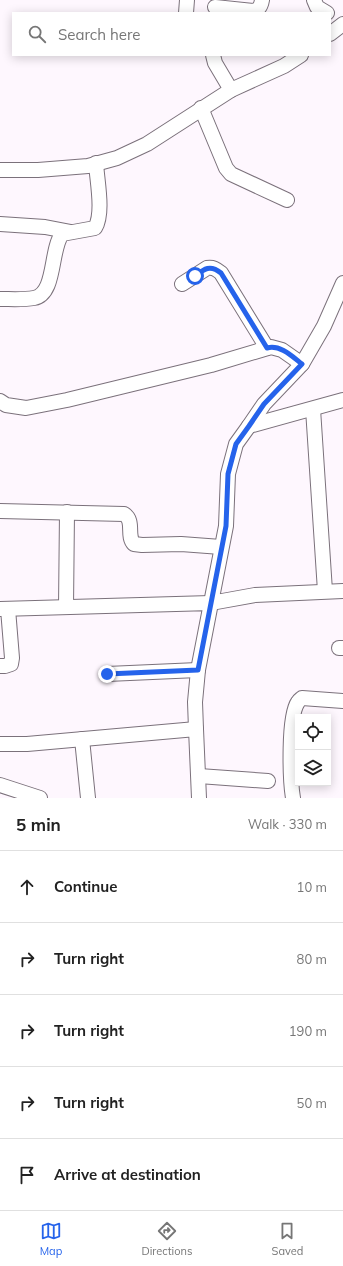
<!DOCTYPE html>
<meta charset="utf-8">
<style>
body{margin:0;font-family:Mulish,sans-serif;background:#f6f6f6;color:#222}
.controls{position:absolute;right:12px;bottom:12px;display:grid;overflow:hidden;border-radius:0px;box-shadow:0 2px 10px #0003}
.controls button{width:36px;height:36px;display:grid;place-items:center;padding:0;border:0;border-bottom:1px solid #e0e0e0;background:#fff;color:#222;font:20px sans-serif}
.stop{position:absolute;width:12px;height:12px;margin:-9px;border:3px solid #2563eb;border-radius:50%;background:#fff}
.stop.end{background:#2563eb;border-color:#fff;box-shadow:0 1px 4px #0008}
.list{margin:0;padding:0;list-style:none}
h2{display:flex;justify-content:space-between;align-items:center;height:52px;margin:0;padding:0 16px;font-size:17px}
h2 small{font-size:13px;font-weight:400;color:#767676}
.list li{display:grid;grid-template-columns:26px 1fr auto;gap:12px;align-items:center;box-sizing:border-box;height:72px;padding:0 16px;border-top:1px solid #e0e0e0}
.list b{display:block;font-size:15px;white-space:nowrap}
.list em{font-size:13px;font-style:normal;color:#767676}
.icon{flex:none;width:22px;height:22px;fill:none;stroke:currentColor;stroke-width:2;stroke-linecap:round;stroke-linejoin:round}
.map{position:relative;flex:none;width:343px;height:798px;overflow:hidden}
.search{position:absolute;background:#fff;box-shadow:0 2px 10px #0003;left:12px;right:12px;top:12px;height:44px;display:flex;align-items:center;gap:10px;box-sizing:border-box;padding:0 14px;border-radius:0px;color:#767676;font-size:15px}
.sheet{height:412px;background:#fff}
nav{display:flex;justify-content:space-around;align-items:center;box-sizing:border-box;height:56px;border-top:1px solid #e0e0e0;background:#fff;font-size:11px;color:#767676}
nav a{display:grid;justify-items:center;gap:2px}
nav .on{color:#2563eb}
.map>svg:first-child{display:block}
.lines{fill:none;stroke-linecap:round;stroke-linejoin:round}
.minor-casing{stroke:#7b717b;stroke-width:16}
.minor{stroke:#fff;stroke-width:14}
.route{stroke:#2563eb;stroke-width:5}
</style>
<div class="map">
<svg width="343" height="798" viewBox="0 0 343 798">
<rect width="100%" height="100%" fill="#fef7fe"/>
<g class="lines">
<defs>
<g id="minor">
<polyline points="314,0 317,7 327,13"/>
<path d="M215,7l38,4c6,-1 8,-5 9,-11"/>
<polyline points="186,13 187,0"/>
<polyline points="330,34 343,24"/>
<polyline points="213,55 215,63 231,90"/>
<polyline points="201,108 226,168 231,174 287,200"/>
<polyline points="0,170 38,170 88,166 117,158 147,144 231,90 284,66 301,55"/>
<polyline points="0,224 45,227 71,232"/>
<path d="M182,284l25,-16c6,-1 9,1 14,5l46,75"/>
<path d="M0,299c11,0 23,1 34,-1 22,-4 16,-48 28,-64l33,-6c9,-15 2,-47 1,-65"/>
<polyline points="302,364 264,404 249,426 236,444 228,474 226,526 211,603 255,595 343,591"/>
<polyline points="0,401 6,405 26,408 67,400 211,365 271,347 282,350 302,364 324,326 343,283"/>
<polyline points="313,409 325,591"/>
<polyline points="249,426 343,400"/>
<path d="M0,511l124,3c11,7 2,22 10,30l8,1 39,-1 40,3"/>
<polyline points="66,607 67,512"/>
<polyline points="0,609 211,603 198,670 195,702 196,729"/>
<polyline points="339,648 343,648"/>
<polyline points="0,666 5,666 11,664 12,658 8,609"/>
<polyline points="107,674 198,670"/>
<polyline points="82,739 88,798"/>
<polyline points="0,744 27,744 196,729 199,798"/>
<polyline points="199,776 268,781"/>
<polyline points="0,785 40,798"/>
<path d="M293,798c-3,-18 -5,-82 5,-96 1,-2 3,-3 4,-4l41,3"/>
</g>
</defs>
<use href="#minor" class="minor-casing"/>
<use href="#minor" class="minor"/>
</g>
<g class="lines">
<path class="route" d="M107,674l91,-4 28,-144 2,-52 8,-30 13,-18 15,-22 38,-40c-9,-7 -22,-20 -35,-16l-46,-75c-11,-9 -17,-4 -26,3"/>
</g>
</svg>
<div class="controls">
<button><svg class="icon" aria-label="locate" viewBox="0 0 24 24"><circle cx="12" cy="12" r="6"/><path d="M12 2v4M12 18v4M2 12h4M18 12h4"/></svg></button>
<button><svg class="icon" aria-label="layers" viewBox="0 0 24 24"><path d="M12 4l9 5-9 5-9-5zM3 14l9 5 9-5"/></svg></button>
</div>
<div class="stop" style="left:195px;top:276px"></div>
<div class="stop end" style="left:107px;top:674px"></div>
<div class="search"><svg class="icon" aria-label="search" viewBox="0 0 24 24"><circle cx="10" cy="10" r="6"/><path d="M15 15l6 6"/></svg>Search here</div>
</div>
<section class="sheet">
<h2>5 min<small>Walk · 330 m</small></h2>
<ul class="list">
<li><svg class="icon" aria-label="ahead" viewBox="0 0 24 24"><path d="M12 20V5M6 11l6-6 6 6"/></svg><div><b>Continue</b></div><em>10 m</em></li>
<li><svg class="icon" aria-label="right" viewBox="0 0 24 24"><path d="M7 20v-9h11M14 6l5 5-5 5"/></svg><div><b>Turn right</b></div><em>80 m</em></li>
<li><svg class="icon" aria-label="right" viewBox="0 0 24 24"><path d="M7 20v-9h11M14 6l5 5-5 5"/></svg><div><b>Turn right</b></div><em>190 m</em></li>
<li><svg class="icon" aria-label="right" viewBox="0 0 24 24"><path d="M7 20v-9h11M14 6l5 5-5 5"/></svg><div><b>Turn right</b></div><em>50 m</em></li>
<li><svg class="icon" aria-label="arrive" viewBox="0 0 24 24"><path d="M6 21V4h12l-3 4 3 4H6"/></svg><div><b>Arrive at destination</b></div></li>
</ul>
</section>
<nav>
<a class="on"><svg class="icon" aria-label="map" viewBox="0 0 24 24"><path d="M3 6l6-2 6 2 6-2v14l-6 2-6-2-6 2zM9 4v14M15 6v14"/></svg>Map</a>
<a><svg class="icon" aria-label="directions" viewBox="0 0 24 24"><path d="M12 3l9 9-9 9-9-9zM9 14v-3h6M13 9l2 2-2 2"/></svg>Directions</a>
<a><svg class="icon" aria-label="saved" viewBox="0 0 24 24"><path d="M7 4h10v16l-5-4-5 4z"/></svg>Saved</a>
</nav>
